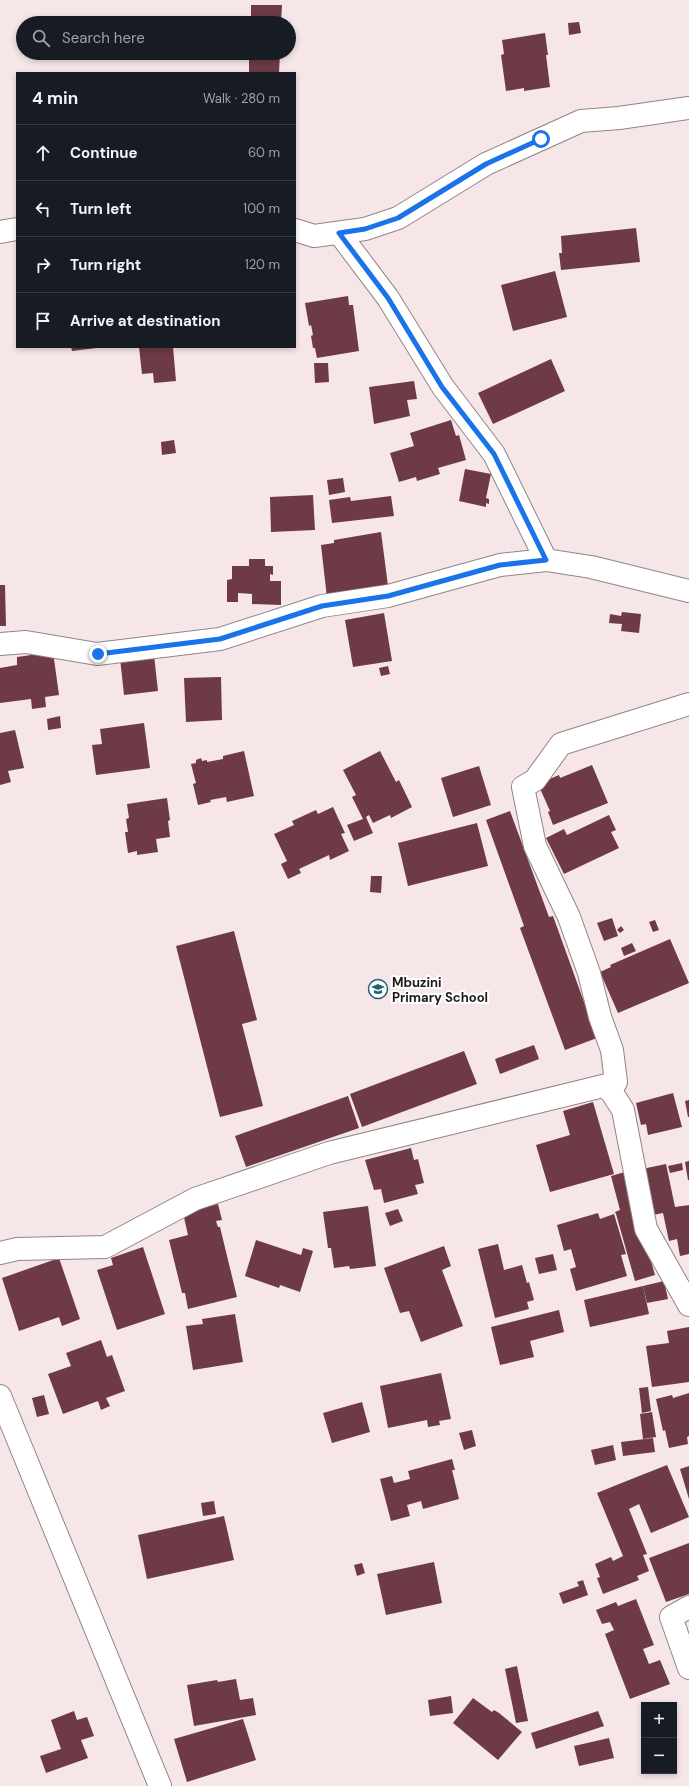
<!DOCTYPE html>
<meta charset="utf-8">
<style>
body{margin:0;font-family:"DM Sans",sans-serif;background:#20242c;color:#f1f3f6}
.controls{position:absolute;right:12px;bottom:12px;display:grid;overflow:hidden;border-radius:0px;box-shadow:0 2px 6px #0003}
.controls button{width:36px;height:36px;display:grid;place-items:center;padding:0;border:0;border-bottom:1px solid #363941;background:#171b24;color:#f1f3f6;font:20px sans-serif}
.stop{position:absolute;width:12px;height:12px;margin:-9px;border:3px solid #1a73e8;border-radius:50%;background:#fff}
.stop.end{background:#1a73e8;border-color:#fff;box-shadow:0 1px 4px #0008}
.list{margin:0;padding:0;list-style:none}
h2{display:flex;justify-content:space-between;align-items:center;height:52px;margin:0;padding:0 16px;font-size:17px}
h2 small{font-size:13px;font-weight:400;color:#9ea1a6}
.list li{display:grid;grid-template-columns:26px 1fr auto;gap:12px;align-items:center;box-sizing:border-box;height:56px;padding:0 16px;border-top:1px solid #363941}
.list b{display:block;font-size:15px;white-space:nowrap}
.list em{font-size:13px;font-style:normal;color:#9ea1a6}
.icon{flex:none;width:22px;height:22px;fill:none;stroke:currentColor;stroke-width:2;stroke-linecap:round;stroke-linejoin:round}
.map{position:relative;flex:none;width:689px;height:1786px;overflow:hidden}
.search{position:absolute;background:#171b24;box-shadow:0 2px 6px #0003;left:16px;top:16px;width:280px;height:44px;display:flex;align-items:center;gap:10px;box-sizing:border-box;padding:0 14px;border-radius:22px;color:#9ea1a6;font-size:15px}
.panel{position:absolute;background:#171b24;box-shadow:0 2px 6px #0003;left:16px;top:72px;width:280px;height:276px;border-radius:0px}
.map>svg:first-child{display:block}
.building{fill:#6d3a45}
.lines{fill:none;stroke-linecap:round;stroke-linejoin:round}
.minor-casing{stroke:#928486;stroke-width:24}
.minor{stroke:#fff;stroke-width:22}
.route{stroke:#1a73e8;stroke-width:5}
.labels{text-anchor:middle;stroke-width:4;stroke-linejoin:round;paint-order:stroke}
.poi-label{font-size:13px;font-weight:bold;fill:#1f191a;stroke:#fff;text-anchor:start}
</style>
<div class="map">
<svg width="689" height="1786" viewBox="0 0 689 1786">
<rect width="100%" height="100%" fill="#f6e6e8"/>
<g class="building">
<polygon points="251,5 282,5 281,23 251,23"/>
<polygon points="579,22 581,33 569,35 568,23"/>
<polygon points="545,33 548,55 546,55 550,87 524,91 524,88 506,91 501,55 504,54 502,40"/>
<polygon points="249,53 280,53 279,73 249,73"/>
<polygon points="636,228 640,262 561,270 559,253 562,253 561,236"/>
<polygon points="555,271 567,317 513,331 501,285"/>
<polygon points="348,296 349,305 353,305 359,351 317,358 315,348 313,348 311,336 313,335 311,325 309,326 305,303"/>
<polygon points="71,347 97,347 97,348 72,351"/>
<polygon points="139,347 173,347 176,381 154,383 153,373 142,374"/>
<polygon points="551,359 565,391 493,424 478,393"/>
<polygon points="314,363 328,363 329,382 315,383"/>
<polygon points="414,381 417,399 407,400 410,416 374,424 369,387"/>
<polygon points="451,420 456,436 459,435 466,460 438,468 440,474 417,481 416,477 399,482 390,453 414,446 410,433"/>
<polygon points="174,440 176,453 162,455 161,442"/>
<polygon points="465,469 491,474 486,498 489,499 489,504 486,503 486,507 459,501"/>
<polygon points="343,478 345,492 329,495 327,480"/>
<polygon points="313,495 315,530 271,532 270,497"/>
<polygon points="391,496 394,516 332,523 329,500 350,497 351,501"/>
<polygon points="381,532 388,586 327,598 321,545 334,543 334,540"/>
<polygon points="249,559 265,559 265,566 273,566 273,575 270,574 270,581 281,581 281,605 252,604 252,594 238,593 238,602 227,602 227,580 232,579 232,566 249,566"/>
<polygon points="0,585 5,585 6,626 0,626"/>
<polygon points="622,612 641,614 639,633 621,631 622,624 609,623 610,614 621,616"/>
<polygon points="384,613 392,661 353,667 345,620"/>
<polygon points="53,652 59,695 45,697 46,707 32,709 31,699 0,703 0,668 17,665 17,657"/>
<polygon points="154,655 158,691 124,695 120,658"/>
<polygon points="388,666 390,674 381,676 379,668"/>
<polygon points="221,677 222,720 186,722 184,678"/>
<polygon points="60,716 61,728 48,730 47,719"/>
<polygon points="144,723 150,768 96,775 92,745 102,744 100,729"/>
<polygon points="15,730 24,768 8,771 11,782 0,785 0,733"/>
<polygon points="244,751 254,796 227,802 226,797 210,800 211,802 198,805 193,784 196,783 191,764 196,763 196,760 201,758 202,761 207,760 207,762 223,759 223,756"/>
<polygon points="380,751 396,782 399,780 412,807 391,818 390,815 373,823 369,815 366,817 373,833 354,841 347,825 363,819 352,797 356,795 343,770"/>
<polygon points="592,765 608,803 553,825 548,812 550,811 538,784 559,775 560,778"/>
<polygon points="479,766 491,805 453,817 441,778"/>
<polygon points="167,798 170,820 168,821 170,837 156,839 158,852 137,855 137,851 128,853 125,832 128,832 126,819 129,818 127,804"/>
<polygon points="333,807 345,833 341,834 349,851 330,860 329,855 299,869 301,873 288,879 281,864 287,861 274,834 294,825 292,821 316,810 318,814"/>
<polygon points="510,811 549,917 553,916 597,1038 565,1050 520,928 524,926 486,820"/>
<polygon points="609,815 616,830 611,832 619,848 564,874 546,838 564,829 567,835"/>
<polygon points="477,823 488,866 408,886 398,843"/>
<polygon points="371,876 382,876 381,893 370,892"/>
<polygon points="612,918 618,936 604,941 597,923"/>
<polygon points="655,920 659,930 653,932 649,922"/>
<polygon points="621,926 624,930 620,933 617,930"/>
<polygon points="234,931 257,1020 242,1024 263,1106 220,1117 176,946"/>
<polygon points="670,939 689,983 618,1013 600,972 611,967 610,965"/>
<polygon points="632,943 636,951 624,956 621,948"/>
<polygon points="534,1045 539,1059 500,1074 495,1059"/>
<polygon points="464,1051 477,1084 362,1127 350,1094"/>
<polygon points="673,1093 682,1127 648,1135 646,1124 641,1125 636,1103"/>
<polygon points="348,1096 359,1128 246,1167 235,1136"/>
<polygon points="689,1100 689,1117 688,1117 685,1101"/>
<polygon points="593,1102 614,1174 550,1192 536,1145 570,1135 563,1111"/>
<polygon points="411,1148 414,1160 418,1159 424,1183 415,1185 418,1194 384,1203 381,1189 374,1190 365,1160"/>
<polygon points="689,1161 689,1180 688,1180 685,1162"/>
<polygon points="682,1163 683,1170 670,1173 668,1166"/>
<polygon points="666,1164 675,1207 689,1205 689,1254 680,1256 677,1239 669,1241 663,1213 653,1215 642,1169"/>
<polygon points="625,1172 655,1275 635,1281 616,1214 615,1212 620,1210 611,1176"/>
<polygon points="218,1204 222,1220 216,1221 218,1227 220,1227 237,1297 188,1309 185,1293 182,1293 169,1240 188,1235 183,1213"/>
<polygon points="368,1206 376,1266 350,1269 349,1266 334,1268 331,1248 328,1248 323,1212"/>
<polygon points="398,1209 403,1221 390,1226 385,1213"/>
<polygon points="598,1213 600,1219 614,1214 626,1254 621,1255 627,1276 576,1291 570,1269 576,1267 571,1249 564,1251 557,1225"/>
<polygon points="256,1240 301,1255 303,1248 313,1251 300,1292 280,1285 279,1288 245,1276"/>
<polygon points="498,1244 504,1270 522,1265 527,1283 529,1282 534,1300 527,1302 529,1309 495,1318 478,1249"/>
<polygon points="444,1246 451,1266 442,1270 463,1326 421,1342 409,1311 400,1313 384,1268"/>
<polygon points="143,1247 165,1314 117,1330 97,1270 113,1265 111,1258"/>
<polygon points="553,1254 557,1270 539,1274 535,1258"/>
<polygon points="59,1258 80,1319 62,1326 59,1317 19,1331 2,1278"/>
<polygon points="664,1281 668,1299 647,1303 643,1286"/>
<polygon points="643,1286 649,1314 590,1327 584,1300"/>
<polygon points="559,1310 564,1332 530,1341 534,1357 500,1365 491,1327"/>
<polygon points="235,1314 243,1362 193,1370 186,1326 203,1324 202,1319"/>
<polygon points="689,1327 689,1382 652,1387 646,1346 669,1343 667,1331"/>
<polygon points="101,1340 107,1357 112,1355 125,1391 106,1398 110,1406 101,1410 98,1401 63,1414 48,1374 71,1366 66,1353"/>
<polygon points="441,1373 451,1419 439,1421 440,1425 428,1427 427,1420 388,1428 380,1386"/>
<polygon points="648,1387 651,1411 642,1413 639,1388"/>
<polygon points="689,1393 689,1436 687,1437 688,1444 669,1448 665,1430 663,1431 656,1399 672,1395 673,1398"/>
<polygon points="44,1395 49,1414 37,1417 32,1398"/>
<polygon points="362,1402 370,1432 332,1443 323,1413"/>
<polygon points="652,1412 656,1437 643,1439 640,1414"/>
<polygon points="472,1430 476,1446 464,1450 459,1433"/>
<polygon points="653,1438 655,1452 623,1456 621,1442"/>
<polygon points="613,1445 616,1460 595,1465 591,1450"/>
<polygon points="452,1459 455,1470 452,1470 459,1499 423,1509 421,1501 407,1505 410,1516 391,1521 380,1479 392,1476 394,1483 410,1479 408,1471"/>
<polygon points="667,1465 689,1517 651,1533 639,1504 629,1509 647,1554 643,1555 649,1571 637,1576 639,1580 603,1594 597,1578 600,1577 595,1564 611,1557 613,1561 623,1556 597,1493 619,1484 625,1498 619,1484"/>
<polygon points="689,1466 689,1499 680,1469"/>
<polygon points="214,1501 216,1514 203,1516 201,1503"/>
<polygon points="224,1516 234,1560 147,1579 138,1535"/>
<polygon points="689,1543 689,1594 666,1602 649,1558"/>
<polygon points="434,1562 442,1603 386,1615 377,1574"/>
<polygon points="362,1563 365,1573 357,1576 354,1565"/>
<polygon points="583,1580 588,1595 563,1604 559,1593 579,1586 577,1582"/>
<polygon points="636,1599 654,1645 643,1649 649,1664 660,1660 670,1684 630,1699 605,1634 614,1630 610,1622 602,1624 596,1610 616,1602 618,1606"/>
<polygon points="517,1666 528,1721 516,1723 505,1669"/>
<polygon points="236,1679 240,1700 253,1698 256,1715 194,1726 187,1685 217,1680 218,1682"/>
<polygon points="451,1696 453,1713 430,1716 428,1700"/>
<polygon points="473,1698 492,1712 494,1710 499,1713 522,1732 498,1760 453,1723"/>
<polygon points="74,1711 77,1720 87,1717 94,1736 81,1740 88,1758 46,1773 40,1756 61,1749 51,1720"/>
<polygon points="598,1711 604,1726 536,1749 531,1733"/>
<polygon points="243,1719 256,1760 187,1782 174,1739"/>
<polygon points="609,1738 614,1758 579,1766 574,1746"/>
</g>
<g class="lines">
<defs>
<g id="minor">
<polyline points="295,230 314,236 365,229 398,218 486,164 581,121 619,118 689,108"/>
<polyline points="0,232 17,229"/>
<polyline points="339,233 388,298 443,387 494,454 546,560 591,567 689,591"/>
<polyline points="0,644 26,642 97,654 220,639 322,606 388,596 500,565 546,560"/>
<polyline points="610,1091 616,1082 612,1050 600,1017 589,973 569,917 535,846 523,787 535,780 561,744 689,704"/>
<polyline points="0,1253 17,1249 105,1247 195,1199 329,1153 607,1085 623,1110 646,1229 689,1305"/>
<polyline points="0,1396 160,1786"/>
<polyline points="689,1607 671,1617 689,1668"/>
</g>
</defs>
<use href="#minor" class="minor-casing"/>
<use href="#minor" class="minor"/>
</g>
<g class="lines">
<polyline class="route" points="98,654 220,639 322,606 388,596 500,565 546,560 494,454 442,387 388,298 339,233 365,229 398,218 486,164 541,139"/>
</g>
<defs>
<symbol id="school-ring" viewBox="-11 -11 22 22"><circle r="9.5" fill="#fff" stroke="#1d6374" stroke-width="1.5"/><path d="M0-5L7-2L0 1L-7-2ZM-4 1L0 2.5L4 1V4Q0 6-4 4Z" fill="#1d6374"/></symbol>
</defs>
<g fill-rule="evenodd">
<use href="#school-ring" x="367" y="978" width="22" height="22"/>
</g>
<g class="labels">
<g class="poi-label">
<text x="392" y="987">Mbuzini<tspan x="392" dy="15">Primary School</tspan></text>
</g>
</g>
</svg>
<div class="controls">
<button>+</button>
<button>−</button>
</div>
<div class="stop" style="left:541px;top:139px"></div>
<div class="stop end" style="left:98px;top:654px"></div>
<div class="search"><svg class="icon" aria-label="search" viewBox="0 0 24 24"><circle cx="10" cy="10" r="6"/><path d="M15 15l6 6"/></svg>Search here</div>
<section class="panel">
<h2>4 min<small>Walk · 280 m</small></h2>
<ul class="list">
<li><svg class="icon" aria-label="ahead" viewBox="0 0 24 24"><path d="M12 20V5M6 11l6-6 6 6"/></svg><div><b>Continue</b></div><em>60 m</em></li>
<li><svg class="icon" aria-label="left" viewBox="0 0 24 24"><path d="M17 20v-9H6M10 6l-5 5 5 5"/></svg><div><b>Turn left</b></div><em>100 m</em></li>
<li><svg class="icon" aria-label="right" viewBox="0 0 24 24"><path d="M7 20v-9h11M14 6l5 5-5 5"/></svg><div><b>Turn right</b></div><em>120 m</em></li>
<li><svg class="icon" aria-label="arrive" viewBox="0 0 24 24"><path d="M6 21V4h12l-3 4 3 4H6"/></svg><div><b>Arrive at destination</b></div></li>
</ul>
</section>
</div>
